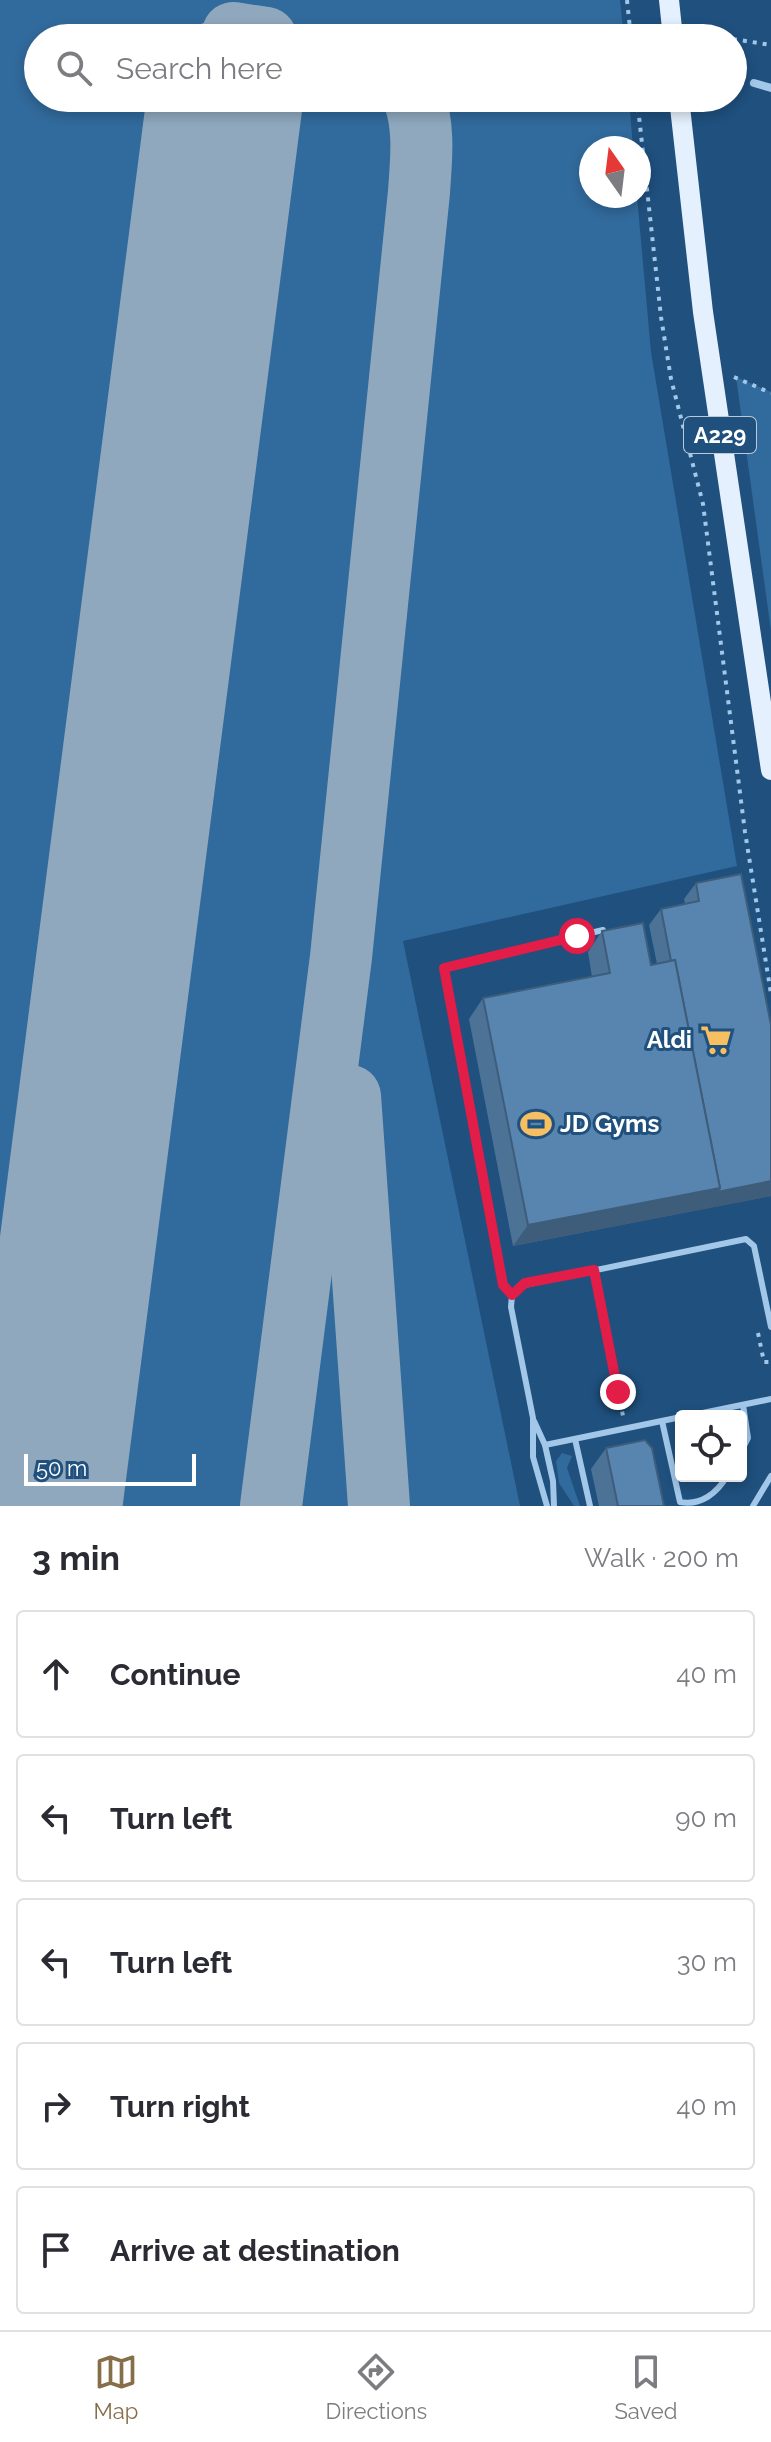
<!DOCTYPE html>
<meta charset="utf-8">
<style>
body{margin:0;font-family:Raleway,sans-serif;background:#f7f7f7;color:#2b2b33}
.controls{position:absolute;right:24px;bottom:24px;display:grid;overflow:hidden;border-radius:8px;box-shadow:0 4px 12px #0003}
.controls button{width:72px;height:72px;display:grid;place-items:center;padding:0;border:0;border-bottom:2px solid #e1e1e2;background:#fff;color:#2b2b33;font:40px sans-serif}
.compass{position:absolute;left:579px;top:136px;width:72px;height:72px;border-radius:50%;background:#fff;box-shadow:0 4px 12px #0003;rotate:346deg}
.scale{position:absolute;left:24px;bottom:20px;width:172px;box-sizing:border-box;padding-left:8px;border:4px solid #fff;border-top:0;font-size:22px;line-height:28px;white-space:nowrap;color:#fff;-webkit-text-stroke:6px #1f507e;paint-order:stroke}
.stop{position:absolute;width:24px;height:24px;margin:-18px;border:6px solid #e11d48;border-radius:50%;background:#fff}
.stop.end{background:#e11d48;border-color:#fff;box-shadow:0 2px 8px #0008}
.list{margin:0;padding:0;list-style:none}
h2{display:flex;justify-content:space-between;align-items:center;height:104px;margin:0;padding:0 32px;font-size:34px}
h2 small{font-size:26px;font-weight:400;color:#7c7c81}
.list li{display:grid;grid-template-columns:52px 1fr auto;gap:24px;align-items:center;box-sizing:border-box;height:128px;margin:0 16px 16px;padding:0 16px;border:2px solid #e1e1e2;border-radius:8px}
.list b{display:block;font-size:30px;white-space:nowrap}
.list em{font-size:26px;font-style:normal;color:#7c7c81}
.icon{flex:none;width:44px;height:44px;fill:none;stroke:currentColor;stroke-width:2;stroke-linecap:round;stroke-linejoin:round}
.map{position:relative;flex:none;width:771px;height:1506px;overflow:hidden}
.search{position:absolute;background:#fff;box-shadow:0 4px 12px #0003;left:24px;right:24px;top:24px;height:88px;display:flex;align-items:center;gap:20px;box-sizing:border-box;padding:0 28px;border-radius:44px;color:#7c7c81;font-size:30px}
.sheet{height:824px;background:#fff}
nav{display:flex;justify-content:space-around;align-items:center;box-sizing:border-box;height:112px;border-top:2px solid #e1e1e2;background:#fff;font-size:22px;color:#7c7c81}
nav a{display:grid;justify-items:center;gap:4px}
nav .on{color:#866e48}
.map>svg:first-child{display:block}
.green{fill:#316a9c}
.lines{fill:none;stroke-linecap:round;stroke-linejoin:round}
.taxiway{stroke:#8fa8be;stroke-width:62}
.runway{stroke:#8fa8be;stroke-width:156}
.path{stroke:#a2c7e8;stroke-width:4;stroke-dasharray:4 6;stroke-linecap:butt}
.lane{stroke:#a2c7e8;stroke-width:6}
.street{stroke:#a2c7e8;stroke-width:8}
.primary{stroke:#e4f0fd;stroke-width:20}
.wall{fill:#4c7296}
.shaded-wall{fill:#3e5d7a}
.building{fill:#5885af;stroke:#3e5d7a;stroke-width:2}
.route{stroke:#e11d48;stroke-width:10}
.labels{text-anchor:middle;stroke-width:6;stroke-linejoin:round;paint-order:stroke}
.shield{fill:#1f507e;stroke:#bccad8;stroke-width:2}
.shield-label{font-size:22px;font-weight:bold;fill:#fff}
.poi-label{font-size:24px;font-weight:bold;fill:#fff;stroke:#1f507e;text-anchor:end}
</style>
<div class="map">
<svg width="771" height="1506" viewBox="0 0 771 1506">
<rect width="100%" height="100%" fill="#1f507e"/>
<g class="green">
<polygon points="0,0 620,0 624,38 38,38 38,98 629,98 633,148 591,148 591,196 637,196 651,352 737,866 403,941 520,1506 0,1506"/>
<polygon points="736,377 771,392 771,631"/>
<polygon points="562,1453 572,1456 567,1468 580,1506 574,1506 559,1483 556,1461"/>
</g>
<g class="lines">
<g class="taxiway">
<polyline points="233,33 266,38"/>
<polyline points="350,1096 379,1506"/>
<path d="M271,1506l70,-549 78,-765c2,-31 6,-64 -5,-94"/>
</g>
<polyline class="runway" points="44,1506 225,98"/>
<g class="path">
<polyline points="627,0 631,38"/>
<polyline points="733,39 771,45"/>
<polyline points="637,98 661,317 671,379 703,504 745,832 771,994"/>
<polyline points="734,377 771,393"/>
<polyline points="597,1284 623,1416"/>
<polyline points="758,1333 764,1362 771,1362"/>
</g>
<g class="lane">
<polyline points="512,1295 503,1285 488,1211 444,968 603,930"/>
<polyline points="688,1416 771,1399"/>
<polyline points="534,1421 545,1445 681,1417"/>
<path d="M662,1421l18,81c21,4 37,-9 47,-26"/>
<polyline points="575,1439 590,1506"/>
<polyline points="545,1445 553,1481 554,1506"/>
<polyline points="741,1452 748,1438 743,1405"/>
<polyline points="547,1506 533,1457 533,1418 511,1307 512,1295 519,1286 746,1239 754,1246 771,1327"/>
<polyline points="753,1506 771,1476"/>
</g>
<polyline class="street" points="754,83 771,88"/>
<g class="primary">
<polyline points="669,0 673,38"/>
<polyline points="679,98 703,312 771,770"/>
</g>
</g>
<g class="wall">
<polygon points="696,883 771,1196 513,1246 469,1019 483,998 592,977 588,952 602,931 651,965 657,964 649,925 661,909 685,904 684,899"/>
<polygon points="606,1448 664,1506 599,1506 591,1469"/>
</g>
<g class="shaded-wall">
<polygon points="771,1181 771,1196 705,1209 717,1192"/>
<polygon points="720,1188 705,1209 513,1246 528,1225"/>
</g>
<g class="building">
<polygon points="741,874 771,1025 771,1181 717,1192 720,1188 675,960 671,961 661,909 699,901 696,883"/>
<polygon points="643,923 651,965 675,960 720,1188 528,1225 483,998 610,973 602,931"/>
<polygon points="645,1440 652,1448 664,1506 618,1506 606,1448"/>
</g>
<g class="lines">
<polyline class="route" points="577,936 444,968 503,1285 512,1295 525,1283 594,1270 618,1392"/>
</g>
<defs>
<symbol id="supermarket-bare" viewBox="-9 -9 18 18"><path d="M-6-5.5h2.5l.6 2H6L4.5 2H-2.5L-4.4-4H-6ZM-1.5 3.2a1.3 1.3 0 1 0 .1 0ZM3 3.2a1.3 1.3 0 1 0 .1 0Z" fill="#f6bf61" stroke="#1f507e" stroke-width="2.5" paint-order="stroke"/></symbol>
<symbol id="stadium-bare" viewBox="-9 -9 18 18"><path d="M0-5a6.5 5 0 1 0 0 10a6.5 5 0 1 0 0-10ZM-3.5-1.8h7v3.6h-7Z" fill="#f6bf61" stroke="#1f507e" stroke-width="2.5" paint-order="stroke"/></symbol>
</defs>
<g fill-rule="evenodd">
<use href="#supermarket-bare" x="694" y="1018" width="44" height="44"/>
<use href="#stadium-bare" x="514" y="1102" width="44" height="44"/>
</g>
<g class="labels">
<rect class="shield" x="684" y="417" width="72" height="36" rx="6"/>
<g class="shield-label">
<text x="720" y="443">A229</text>
</g>
<g class="poi-label">
<text x="692" y="1048">Aldi</text>
<text x="560" y="1132" text-anchor="start">JD Gyms</text>
</g>
</g>
</svg>
<div class="controls">
<button><svg class="icon" aria-label="locate" viewBox="0 0 24 24"><circle cx="12" cy="12" r="6"/><path d="M12 2v4M12 18v4M2 12h4M18 12h4"/></svg></button>
</div>
<svg class="compass" viewBox="-18 -18 36 36"><path d="M0-13l5 13h-10z" fill="#e53935"/><path d="M0 13l5-13h-10z" fill="#7c7c81"/></svg>
<div class="scale">50 m</div>
<div class="stop" style="left:577px;top:936px"></div>
<div class="stop end" style="left:618px;top:1392px"></div>
<div class="search"><svg class="icon" aria-label="search" viewBox="0 0 24 24"><circle cx="10" cy="10" r="6"/><path d="M15 15l6 6"/></svg>Search here</div>
</div>
<section class="sheet">
<h2>3 min<small>Walk · 200 m</small></h2>
<ul class="list">
<li><svg class="icon" aria-label="ahead" viewBox="0 0 24 24"><path d="M12 20V5M6 11l6-6 6 6"/></svg><div><b>Continue</b></div><em>40 m</em></li>
<li><svg class="icon" aria-label="left" viewBox="0 0 24 24"><path d="M17 20v-9H6M10 6l-5 5 5 5"/></svg><div><b>Turn left</b></div><em>90 m</em></li>
<li><svg class="icon" aria-label="left" viewBox="0 0 24 24"><path d="M17 20v-9H6M10 6l-5 5 5 5"/></svg><div><b>Turn left</b></div><em>30 m</em></li>
<li><svg class="icon" aria-label="right" viewBox="0 0 24 24"><path d="M7 20v-9h11M14 6l5 5-5 5"/></svg><div><b>Turn right</b></div><em>40 m</em></li>
<li><svg class="icon" aria-label="arrive" viewBox="0 0 24 24"><path d="M6 21V4h12l-3 4 3 4H6"/></svg><div><b>Arrive at destination</b></div></li>
</ul>
</section>
<nav>
<a class="on"><svg class="icon" aria-label="map" viewBox="0 0 24 24"><path d="M3 6l6-2 6 2 6-2v14l-6 2-6-2-6 2zM9 4v14M15 6v14"/></svg>Map</a>
<a><svg class="icon" aria-label="directions" viewBox="0 0 24 24"><path d="M12 3l9 9-9 9-9-9zM9 14v-3h6M13 9l2 2-2 2"/></svg>Directions</a>
<a><svg class="icon" aria-label="saved" viewBox="0 0 24 24"><path d="M7 4h10v16l-5-4-5 4z"/></svg>Saved</a>
</nav>
